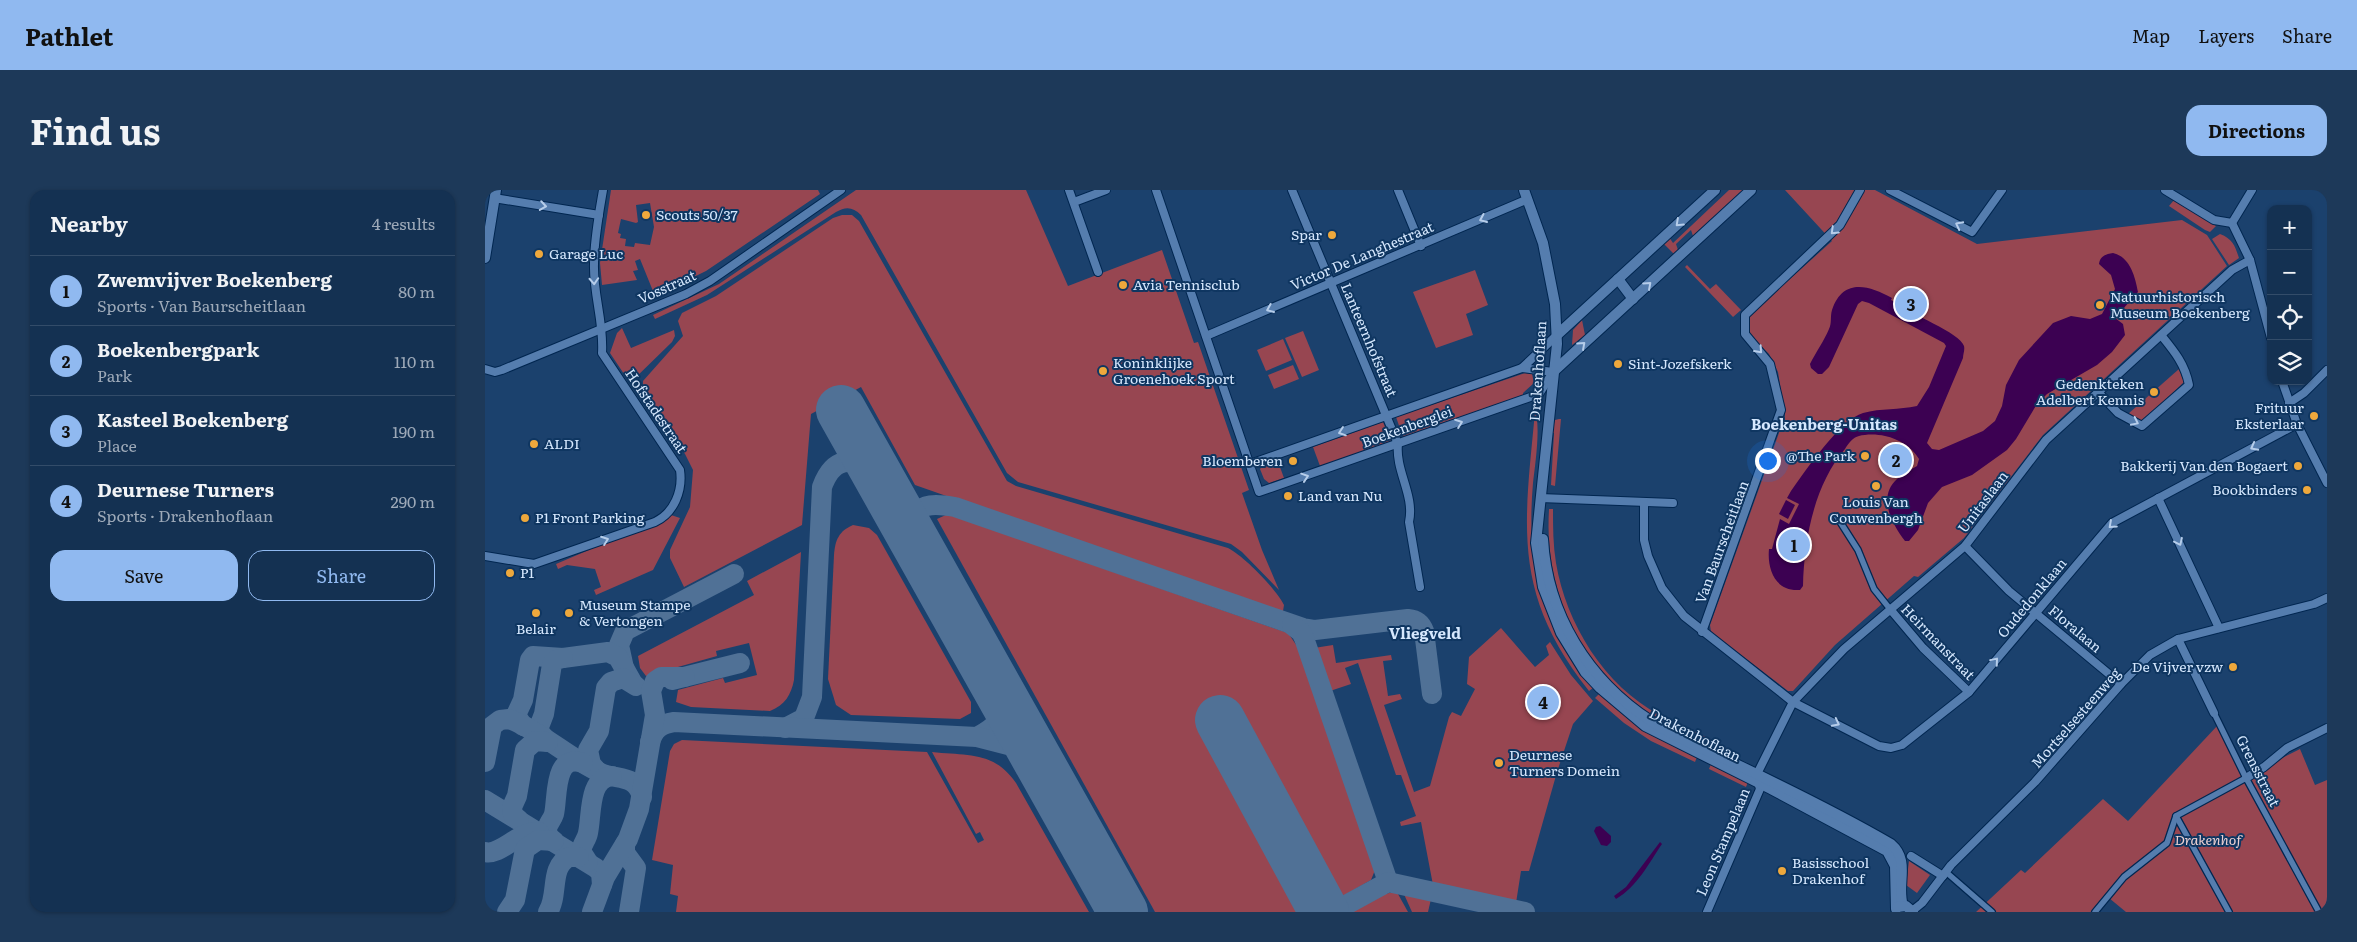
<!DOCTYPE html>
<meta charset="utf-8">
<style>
body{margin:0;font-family:Literata,serif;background:#1d3959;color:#f1f3f6}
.controls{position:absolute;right:15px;top:15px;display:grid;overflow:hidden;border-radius:10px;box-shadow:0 1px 4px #0004}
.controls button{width:45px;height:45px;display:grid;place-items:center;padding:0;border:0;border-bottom:1px solid #334c69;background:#143152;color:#f1f3f6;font:25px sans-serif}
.you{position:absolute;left:1282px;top:270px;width:18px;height:18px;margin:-12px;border:4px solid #fff;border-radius:50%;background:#1a73e8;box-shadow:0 0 0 8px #1a73e833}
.badge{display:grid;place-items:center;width:32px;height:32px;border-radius:50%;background:#90b9f0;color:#111;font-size:16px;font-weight:700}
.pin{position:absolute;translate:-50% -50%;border:2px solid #fff;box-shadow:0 1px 5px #0006}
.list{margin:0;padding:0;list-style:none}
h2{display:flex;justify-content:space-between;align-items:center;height:65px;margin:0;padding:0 20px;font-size:21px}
h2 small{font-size:16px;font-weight:400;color:#9da9b8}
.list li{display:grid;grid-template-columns:32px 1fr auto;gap:15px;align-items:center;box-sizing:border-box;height:70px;padding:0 20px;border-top:1px solid #334c69}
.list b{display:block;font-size:19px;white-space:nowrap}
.list p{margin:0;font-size:16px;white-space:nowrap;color:#9da9b8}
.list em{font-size:16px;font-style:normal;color:#9da9b8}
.actions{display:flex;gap:10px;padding:15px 20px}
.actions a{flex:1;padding:11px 0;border:1px solid #90b9f0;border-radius:15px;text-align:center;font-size:18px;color:#90b9f0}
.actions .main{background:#90b9f0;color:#111}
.icon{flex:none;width:28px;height:28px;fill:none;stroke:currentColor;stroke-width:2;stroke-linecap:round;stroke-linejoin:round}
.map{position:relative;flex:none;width:1842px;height:722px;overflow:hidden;border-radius:15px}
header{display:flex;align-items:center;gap:30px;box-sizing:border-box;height:70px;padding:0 25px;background:#90b9f0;color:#111}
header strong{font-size:24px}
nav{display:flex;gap:28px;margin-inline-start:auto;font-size:18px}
.intro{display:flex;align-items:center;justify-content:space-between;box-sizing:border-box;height:120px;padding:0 30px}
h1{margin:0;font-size:35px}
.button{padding:12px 22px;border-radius:15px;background:#90b9f0;color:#111;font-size:18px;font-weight:700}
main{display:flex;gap:30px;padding:0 30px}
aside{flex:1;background:#143152;border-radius:15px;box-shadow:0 1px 4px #0004}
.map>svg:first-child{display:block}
.green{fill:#974651;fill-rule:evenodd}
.water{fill:#3c0152}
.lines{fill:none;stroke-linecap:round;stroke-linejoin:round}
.taxiway{stroke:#507196;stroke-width:20}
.runway{stroke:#507196;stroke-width:50}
.pedestrian-casing{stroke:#002650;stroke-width:8}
.minor-casing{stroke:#002650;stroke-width:10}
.tertiary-casing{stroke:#002650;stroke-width:12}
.pedestrian{stroke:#557dae;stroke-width:5.5}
.minor{stroke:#557dae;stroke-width:8}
.tertiary{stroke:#557dae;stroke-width:10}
.oneway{stroke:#b6cdea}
.poi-dot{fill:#eea83c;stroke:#0f3661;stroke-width:2}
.labels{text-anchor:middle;stroke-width:4;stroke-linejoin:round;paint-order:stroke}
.poi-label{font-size:14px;fill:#d6e8fe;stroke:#0f3661;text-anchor:start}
.street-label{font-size:14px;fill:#d6e8fe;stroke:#0f3661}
.park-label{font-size:14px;font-style:italic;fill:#edd1d2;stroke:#0f3661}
.neighbourhood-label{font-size:15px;font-weight:bold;fill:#d6e8fe;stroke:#0f3661}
</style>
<header>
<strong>Pathlet</strong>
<nav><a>Map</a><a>Layers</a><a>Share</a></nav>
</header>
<div class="intro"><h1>Find us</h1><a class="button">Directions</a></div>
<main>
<aside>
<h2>Nearby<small>4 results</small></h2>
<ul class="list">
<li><span class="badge">1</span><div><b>Zwemvijver Boekenberg</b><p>Sports · Van Baurscheitlaan</p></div><em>80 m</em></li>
<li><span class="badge">2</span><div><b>Boekenbergpark</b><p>Park</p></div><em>110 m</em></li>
<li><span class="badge">3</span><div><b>Kasteel Boekenberg</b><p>Place</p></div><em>190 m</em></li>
<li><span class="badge">4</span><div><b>Deurnese Turners</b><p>Sports · Drakenhoflaan</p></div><em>290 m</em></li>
</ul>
<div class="actions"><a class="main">Save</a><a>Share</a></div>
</aside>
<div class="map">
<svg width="1842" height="722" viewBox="0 0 1842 722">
<rect width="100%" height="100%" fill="#1b416d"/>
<g class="green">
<path d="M126,0h207l2,4 -114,77 -51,25 -15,-37 -5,2 3,9 -5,1 4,9 -35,5 -2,-22zM165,13l4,24 -4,18 -15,-2 -1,4 -9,-1 1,-7 -6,-1 1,-4 -3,-1 3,-14 15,4 2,-1 -2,-17z"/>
<path d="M371,0h170l42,96 94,-36 32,93 4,-1 51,148 -7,3 20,57 17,40 -37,-38 -11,-8 -213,-62 -11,-9 -146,-258c-8,-8 -15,-9 -25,-3l-129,83 -52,24 -2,-4 66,-31z"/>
<polygon points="1244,0 1258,0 1208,46 1206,40 1191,54 1193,60 1189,64 1178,53 1184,47 1188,53"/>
<polygon points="1300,0 1390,0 1492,54 1697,30 1722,45 1742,76 1558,245 1479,348 1433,387 1429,386 1350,455 1308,501 1303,501 1226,442 1225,435 1300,226 1293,182 1284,164 1263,143 1262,132 1264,126 1347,51"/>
<polygon points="1689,10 1731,36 1725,42 1720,40 1684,16"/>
<path d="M357,25h10l7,6 148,260 9,5 212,62c16,8 48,41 56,57l-1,6 -6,1 -362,-127 -54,-98 -50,27 -9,111 -118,62 -14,-29v-8l20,-43 3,-37 -8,-16 -40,-59 -2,-5v-9l40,-45 -5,-15 4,-8 34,-17 117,-78z"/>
<path d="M1735,44c13,5 15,12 19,24l-10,7 -17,-26z"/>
<polygon points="1202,75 1225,99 1231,94 1256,120 1248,127 1200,77"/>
<polygon points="990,80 1003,115 981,124 988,145 951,158 928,102"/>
<polygon points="1097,130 1100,145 1087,155 1088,140"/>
<polygon points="137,138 146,158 189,140 190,146 187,152 145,193 125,163 132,143"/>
<polygon points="818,141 834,180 817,187 800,148"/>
<polygon points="798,149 807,170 781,181 772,160"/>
<polygon points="808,175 814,189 789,199 783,185"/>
<polygon points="1694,179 1699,192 1657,232 1643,224"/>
<polygon points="1040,183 1047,184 1049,193 1038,203 1038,205 918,247 911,227"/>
<path d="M1050,222c6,13 0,54 -2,71 -7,81 7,141 60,205l-4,3c-77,-97 -65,-163 -54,-279z"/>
<polygon points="1074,229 1076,229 1070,296 1066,295 1069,243 1066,243 1070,230"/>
<polygon points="898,232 906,252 835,276 828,257"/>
<polygon points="792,269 799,288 784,293 779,289 775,279 780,273"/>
<path d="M1064,319h4c0,18 0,36 3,54 10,60 48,123 104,152 13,7 64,29 70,36 -18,-3 -34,-12 -50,-20 -86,-43 -137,-124 -131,-222z"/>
<polygon points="463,324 803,443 814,459 892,675 886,690 830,722 670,722 452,329"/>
<polygon points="186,325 195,328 168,380 111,405 109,400 116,397 110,379 82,375 73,379 71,374"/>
<path d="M368,335l16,3 8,7 94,167v11l-11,6 -109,-4 -15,-10 -8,-26 6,-124c1,-15 5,-24 19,-30z"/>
<path d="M316,362l-7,128c-3,15 -9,25 -24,31l-79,-4 -15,-5 2,-12 45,-12 2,5 32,-8 -8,-32 -33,8 1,5 -71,20 -6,-8 -2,-12 116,-61 -7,-14z"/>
<polygon points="1016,438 1050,477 1064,465 1061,456 1065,452 1086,485 1108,511 1088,534 1072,582 1044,681 1036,681 1031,713 948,695 936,632 916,636 915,632 931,626 916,585 911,585 873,473 860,478 866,494 845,501 829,458 848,455 851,473 906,465 907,470 898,471 903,506 915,504 917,509 899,515 929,602 945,596 964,527 967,522 976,526 990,499 982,494 984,467"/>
<path d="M1114,504c34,31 56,44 98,63l-2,5 -44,-21 -27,-18 -29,-25z"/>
<polygon points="1733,535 1759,587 1815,559 1830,595 1842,590 1842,722 1641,722 1624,708 1612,722 1491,722 1536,680 1540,683 1618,609 1643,631"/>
<path d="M197,550l245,12 51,91 6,-3 -4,-8 -4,2 -44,-82c36,4 62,-1 84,31l73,129h-413l2,-16 -8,-2 3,-29 -21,-5 18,-109 4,-7z"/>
<polygon points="1226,574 1263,592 1261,597 1224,579"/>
<polygon points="1424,671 1445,685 1432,703 1421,695"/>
<polygon points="908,702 913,704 923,722 865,722 896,705"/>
<polygon points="918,702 946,709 943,722 927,722"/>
</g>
<g class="water">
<path d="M1628,63c17,4 22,23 25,39l-23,26 8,6 2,11 -13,17 -15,13 -50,29 -10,10 -21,35 -9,11 -35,25 -30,12 -14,16 -10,27 -9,11h-4c-13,-17 -28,-44 -8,-62 6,-5 13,-9 20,-13l2,-7c-7,-12 -20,-20 -34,-23 -8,-2 -19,-2 -26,0 -6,1 -11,8 -14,13 -31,36 -41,91 -42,137l-3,4c-25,2 -33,-21 -31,-41h3l8,-30 9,5 10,-20 -12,-6 4,-7c14,-20 50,-72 72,-78 18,-5 36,-3 54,-7l12,-19 17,-41 -2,-3 -75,-40 -7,-2 -4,3 -29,63 -7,7h-4l-7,-6 -1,-4c6,-12 14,-23 19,-35 3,-6 1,-12 3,-19 11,-32 36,-25 60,-12l-1,2 6,3 -1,2c14,8 64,28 68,41 1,4 -1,8 -1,12l-36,85 5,6 7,1 44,-19 12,-10 7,-15 4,-21 13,-25 34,-37 18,-7 19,3 12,-5 13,-25 -4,-14 -12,-11c1,-8 7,-10 14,-11z"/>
<polygon points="1301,310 1310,315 1303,329 1294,324"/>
<polygon points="1115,636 1126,646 1126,652 1122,656 1116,655 1109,641 1111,637"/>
<path d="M1175,652l2,2c-13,19 -25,43 -46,55l-2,-3 12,-9z"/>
</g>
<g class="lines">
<g class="taxiway">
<path d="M430,350l-5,-12c6,-26 22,-25 45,-21l348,121 12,2 93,-11c9,1 13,4 16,12l8,63"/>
<polyline points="807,435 816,442 819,448 903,692"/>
<polyline points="139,478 134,455 140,441 249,384"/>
<polyline points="187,490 255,473"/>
<polyline points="38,536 31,525 38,510 45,470 48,466 78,468 123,462 133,467 147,492"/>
<path d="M300,538l19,-10 8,-21 10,-210c11,-30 29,-31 54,-14"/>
<path d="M492,547c22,-12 27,-18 22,-43"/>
<polyline points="63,552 55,543 54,537 59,524 67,474 71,470 78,468"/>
<path d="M165,552c4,-13 11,-18 24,-20l303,15 35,9 33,29"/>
<path d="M0,572l7,-36 8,-6 9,-1c30,11 60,39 90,53 17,9 37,1 43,25"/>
<polyline points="113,582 106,574 103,560 114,541 121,498 126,492 138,488 151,496"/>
<polyline points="0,610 111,678 116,683 117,695"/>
<polyline points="34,630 28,625 27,617 32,606 40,560 50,551 63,552"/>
<path d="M69,651c-3,-2 -6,-5 -7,-9 -1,-7 5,-11 7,-18 4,-17 -1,-61 29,-51"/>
<polyline points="140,654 140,663 151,678 144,722"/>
<path d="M0,662c16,4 34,-22 54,-20"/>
<path d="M103,672l-7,-11c1,-7 6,-12 7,-18 4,-18 0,-55 24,-57"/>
<polyline points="22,722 30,710 40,659 53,650 69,651"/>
<path d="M63,722c11,-17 1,-45 21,-55h10"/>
<polyline points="107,722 120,687 143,649 154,619 170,525 166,501 170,491 176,487 200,487"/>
<polyline points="848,722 903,692 1040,722"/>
</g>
<g class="runway">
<polyline points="356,220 638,722"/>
<polyline points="735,530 839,722"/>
</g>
<defs>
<g id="pedestrian">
<polyline points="1352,327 1373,360 1389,399 1405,419"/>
<polyline points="1729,523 1761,588 1834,722"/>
<polyline points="1461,682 1507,722"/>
<polyline points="1610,722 1639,687 1682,653 1691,626"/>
<polyline points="1744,722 1691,626 1761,588"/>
</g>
<g id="minor">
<polyline points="584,0 613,82"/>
<polyline points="671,0 774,302 1054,204 1068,182 1037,178"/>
<path d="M807,0l106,254c-3,27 17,51 11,78l11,65"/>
<polyline points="913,0 936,56"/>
<polyline points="1405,0 1487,42 1517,0"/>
<polyline points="1680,0 1729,30 1747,33"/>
<polyline points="9,8 114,25"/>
<polyline points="589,12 621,0"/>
<polyline points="1747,33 1765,70 1786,148"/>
<polyline points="1747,33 1767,0"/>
<polyline points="721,146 1043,9"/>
<polyline points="0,179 10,182 17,180 201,104 225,91 356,0"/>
<polyline points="1797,191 1812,234 1842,293"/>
<path d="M1613,202l20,21 24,13 47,-41c-4,-21 -15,-34 -28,-50"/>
<polyline points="1804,213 1819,203 1842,180"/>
<polyline points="765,274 1037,178 1072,145"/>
<polyline points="1055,308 1188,313"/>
<polyline points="1673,308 1734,438"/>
<polyline points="1159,312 1159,350 1163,366 1177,398 1199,426 1308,512 1394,556 1406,558 1417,555 1484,502 1627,333 1812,234"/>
<polyline points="1480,356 1524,401 1636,494"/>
<path d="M0,366l49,8 121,-42c19,-9 28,-31 25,-52l-78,-117c2,-31 -9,-59 -8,-89 0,-25 5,-50 9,-74"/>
<polyline points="1405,419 1438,458 1484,502"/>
<polyline points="1217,442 1296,220 1285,174 1260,144 1260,125 1355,35 1375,0"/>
<polyline points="1693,449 1729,523"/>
<polyline points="1272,584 1308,512 1359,459 1480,356 1561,250 1747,80 1765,70"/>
<polyline points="1761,588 1779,577 1802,558 1842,538"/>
<polyline points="1426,666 1458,686"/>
<polyline points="1427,721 1437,713 1466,675 1550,592 1636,494 1665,465 1693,449 1829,414 1842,408"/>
<polyline points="1222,722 1275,599 1273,592"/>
</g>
<g id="tertiary">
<polyline points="1039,0 1058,53 1070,114 1072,154 1051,353 1058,397 1076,443 1100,482 1115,498 1160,536 1286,599 1402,661 1410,676 1411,719"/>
<polyline points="0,68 11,0"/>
<polyline points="1133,89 1148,109"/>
<polyline points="1072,145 1230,0"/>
<polyline points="1068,182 1266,0"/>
<path d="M1058,349c4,75 45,141 108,182 28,19 61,31 91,46 50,24 101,49 149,77 20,17 5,40 12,62"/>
<polyline points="1412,717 1421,716 1428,722"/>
</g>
</defs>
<use href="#pedestrian" class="pedestrian-casing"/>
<use href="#minor" class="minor-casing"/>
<use href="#tertiary" class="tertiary-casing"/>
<use href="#pedestrian" class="pedestrian"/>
<use href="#minor" class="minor"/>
<use href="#tertiary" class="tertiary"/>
</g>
<defs><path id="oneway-chevron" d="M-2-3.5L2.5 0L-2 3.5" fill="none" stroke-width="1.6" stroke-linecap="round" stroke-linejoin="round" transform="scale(1.25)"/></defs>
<g class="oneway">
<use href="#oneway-chevron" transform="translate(58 16) rotate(9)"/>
<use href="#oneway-chevron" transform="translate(998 29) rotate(156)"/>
<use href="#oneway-chevron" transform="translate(1194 33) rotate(137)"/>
<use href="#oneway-chevron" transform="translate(1474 35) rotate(-153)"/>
<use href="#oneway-chevron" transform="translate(1349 41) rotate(136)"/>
<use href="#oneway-chevron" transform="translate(109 91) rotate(87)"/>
<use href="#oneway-chevron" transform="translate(1163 95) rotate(-42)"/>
<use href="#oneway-chevron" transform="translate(785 119) rotate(157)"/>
<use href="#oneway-chevron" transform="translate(1097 155) rotate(-42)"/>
<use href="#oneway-chevron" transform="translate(1274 160) rotate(48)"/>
<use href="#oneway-chevron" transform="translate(1650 232) rotate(26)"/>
<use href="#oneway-chevron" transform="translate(974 233) rotate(-20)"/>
<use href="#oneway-chevron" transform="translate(857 242) rotate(161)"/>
<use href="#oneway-chevron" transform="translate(1769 257) rotate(152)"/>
<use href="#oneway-chevron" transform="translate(820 287) rotate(-18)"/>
<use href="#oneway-chevron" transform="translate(1627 335) rotate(138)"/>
<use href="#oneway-chevron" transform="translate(120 350) rotate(-20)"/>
<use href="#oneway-chevron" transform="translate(1694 352) rotate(65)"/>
<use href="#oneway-chevron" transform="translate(1510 471) rotate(-50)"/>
<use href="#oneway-chevron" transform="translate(1351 533) rotate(27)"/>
</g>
<g class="poi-dot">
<circle cx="161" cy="25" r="5"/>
<circle cx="847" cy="45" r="5"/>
<circle cx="54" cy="64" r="5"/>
<circle cx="638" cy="95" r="5"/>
<circle cx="1615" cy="115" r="5"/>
<circle cx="1133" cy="174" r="5"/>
<circle cx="618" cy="181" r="5"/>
<circle cx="1669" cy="202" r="5"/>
<circle cx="1829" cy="226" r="5"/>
<circle cx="49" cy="254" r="5"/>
<circle cx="1380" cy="266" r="5"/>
<circle cx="808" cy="271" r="5"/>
<circle cx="1813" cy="276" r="5"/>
<circle cx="1391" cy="296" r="5"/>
<circle cx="1822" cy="300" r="5"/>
<circle cx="803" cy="306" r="5"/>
<circle cx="40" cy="328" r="5"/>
<circle cx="25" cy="383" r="5"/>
<circle cx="51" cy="423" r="5"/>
<circle cx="84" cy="423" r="5"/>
<circle cx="1748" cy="477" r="5"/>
<circle cx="1014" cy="573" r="5"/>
<circle cx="1297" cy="681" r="5"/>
</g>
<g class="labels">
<g class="poi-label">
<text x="171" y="30">Scouts 50/37</text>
<text x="837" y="50" text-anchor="end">Spar</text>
<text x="64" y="69">Garage Luc</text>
<text x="648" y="100">Avia Tennisclub</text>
<text x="1625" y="112">Natuurhistorisch<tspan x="1625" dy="16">Museum Boekenberg</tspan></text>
<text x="628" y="178">Koninklijke<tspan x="628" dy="16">Groenehoek Sport</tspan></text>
<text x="1143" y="179">Sint-Jozefskerk</text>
<text x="1659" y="199" text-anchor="end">Gedenkteken<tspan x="1659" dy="16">Adelbert Kennis</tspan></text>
<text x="1819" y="223" text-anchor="end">Frituur<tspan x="1819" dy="16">Eksterlaar</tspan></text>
<text x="59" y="259">ALDI</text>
<text x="1370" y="271" text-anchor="end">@The Park</text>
<text x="798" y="276" text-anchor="end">Bloemberen</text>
<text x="1803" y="281" text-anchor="end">Bakkerij Van den Bogaert</text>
<text x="1812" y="305" text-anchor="end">Bookbinders</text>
<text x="813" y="311">Land van Nu</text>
<text x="1391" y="317" text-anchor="middle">Louis Van<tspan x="1391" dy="16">Couwenbergh</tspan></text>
<text x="50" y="333">P1 Front Parking</text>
<text x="35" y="388">P1</text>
<text x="94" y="420">Museum Stampe<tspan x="94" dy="16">&amp; Vertongen</tspan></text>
<text x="51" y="444" text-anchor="middle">Belair</text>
<text x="1738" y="482" text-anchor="end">De Vijver vzw</text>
<text x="1024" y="570">Deurnese<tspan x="1024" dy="16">Turners Domein</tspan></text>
<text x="1307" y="678">Basisschool<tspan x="1307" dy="16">Drakenhof</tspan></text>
</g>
<g class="street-label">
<text transform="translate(877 66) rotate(-23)" y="5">Victor De Langhestraat</text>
<text transform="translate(182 97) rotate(-24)" y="5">Vosstraat</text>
<text transform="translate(884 150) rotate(67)" y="5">Lanteernhofstraat</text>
<text transform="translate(1053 181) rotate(-86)" y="5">Drakenhoflaan</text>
<text transform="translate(171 221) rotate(56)" y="5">Hofstadestraat</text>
<text transform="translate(922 237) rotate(-20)" y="5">Boekenberglei</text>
<text transform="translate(1498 312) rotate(-53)" y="5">Unitaslaan</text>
<text transform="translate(1237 352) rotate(-70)" y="5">Van Baurscheitlaan</text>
<text transform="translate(1547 408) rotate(-50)" y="5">Oudedonklaan</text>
<text transform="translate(1590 439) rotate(40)" y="5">Floralaan</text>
<text transform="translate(1453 452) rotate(46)" y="5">Heirmanstraat</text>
<text transform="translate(1591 528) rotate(-49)" y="5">Mortselsesteenweg</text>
<text transform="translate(1210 545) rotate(27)" y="5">Drakenhoflaan</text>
<text transform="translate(1773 581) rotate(63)" y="5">Grensstraat</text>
<text transform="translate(1238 652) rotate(-67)" y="5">Leon Stampelaan</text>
</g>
<g class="park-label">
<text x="1723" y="655">Drakenhof</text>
</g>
<g class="neighbourhood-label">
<text x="1339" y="240">Boekenberg-Unitas</text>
<text x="940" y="449">Vliegveld</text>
</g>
</g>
</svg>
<div class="controls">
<button>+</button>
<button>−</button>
<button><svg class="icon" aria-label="locate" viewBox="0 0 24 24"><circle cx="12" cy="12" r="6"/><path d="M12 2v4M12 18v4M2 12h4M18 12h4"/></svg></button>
<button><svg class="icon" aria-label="layers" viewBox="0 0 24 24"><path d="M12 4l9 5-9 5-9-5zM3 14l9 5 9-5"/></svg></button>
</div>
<div class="you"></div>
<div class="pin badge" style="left:1309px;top:355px">1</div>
<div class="pin badge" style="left:1411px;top:270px">2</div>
<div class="pin badge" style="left:1426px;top:114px">3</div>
<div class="pin badge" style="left:1058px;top:512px">4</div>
</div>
</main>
